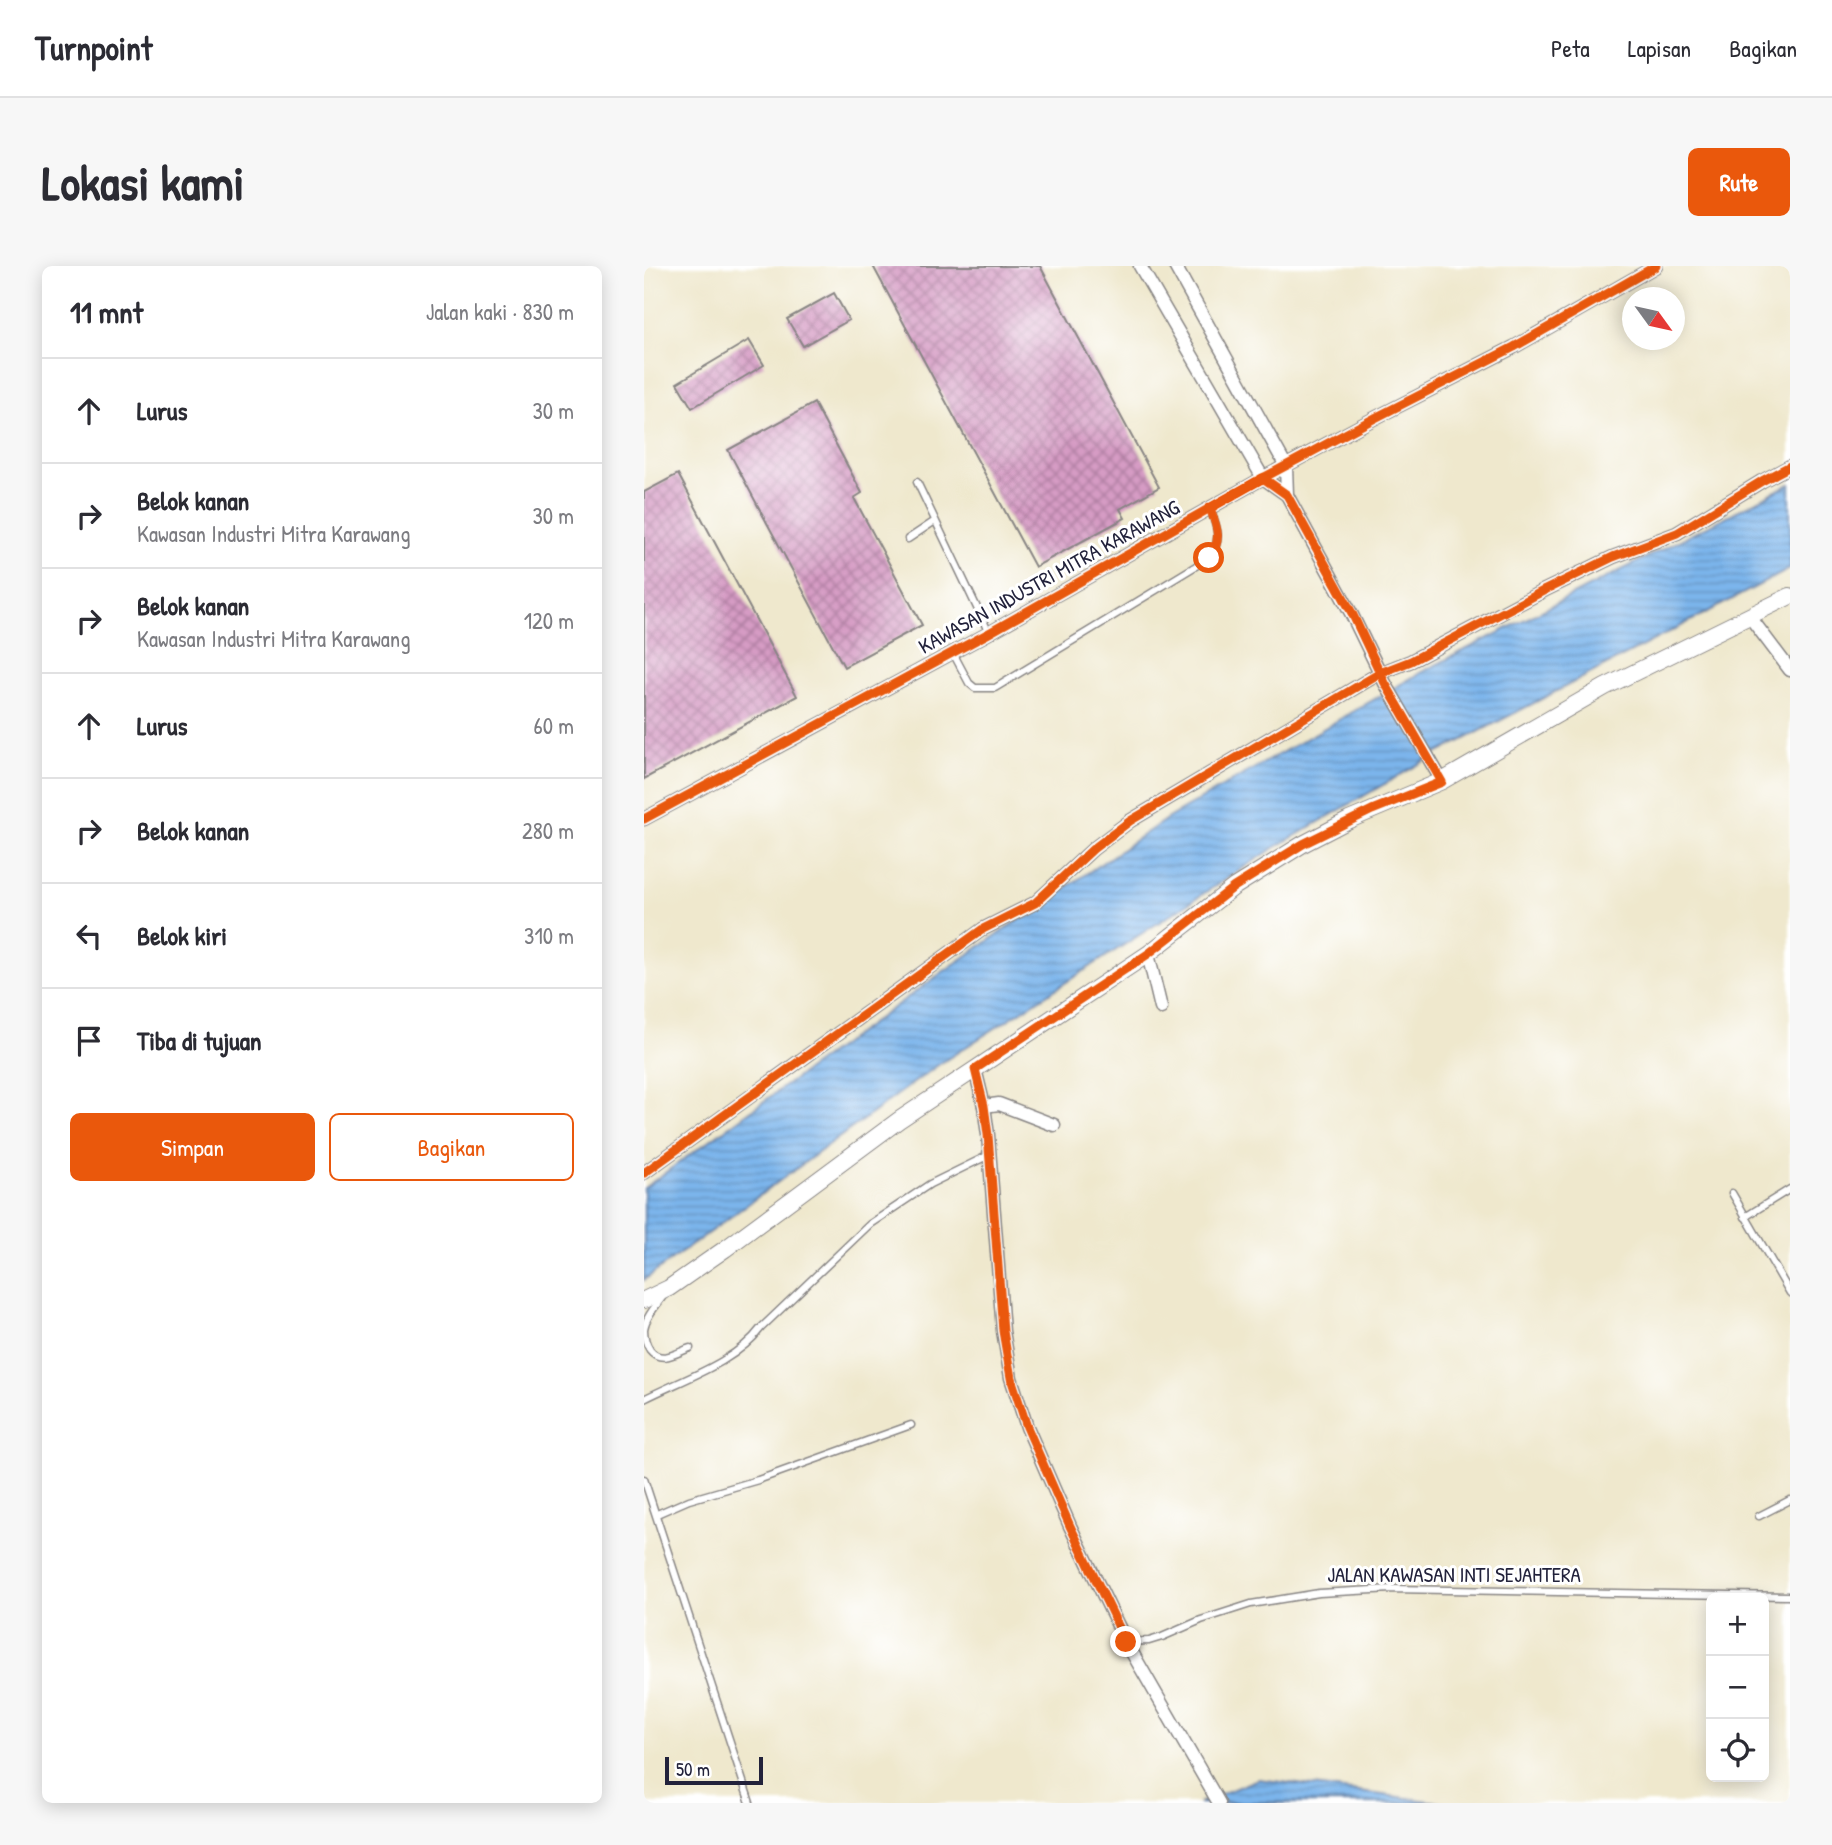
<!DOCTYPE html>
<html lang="id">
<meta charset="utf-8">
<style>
body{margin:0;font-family:"Patrick Hand",sans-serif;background:#f7f7f7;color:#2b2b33}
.controls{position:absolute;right:21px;bottom:21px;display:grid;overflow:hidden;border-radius:10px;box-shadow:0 4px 18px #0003}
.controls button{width:63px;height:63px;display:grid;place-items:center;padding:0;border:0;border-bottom:2px solid #e1e1e2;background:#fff;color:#2b2b33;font:35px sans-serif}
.compass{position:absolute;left:978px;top:21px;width:63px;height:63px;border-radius:50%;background:#fff;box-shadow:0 4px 18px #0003;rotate:123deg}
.scale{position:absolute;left:21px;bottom:18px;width:98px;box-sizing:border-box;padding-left:7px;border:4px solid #22223b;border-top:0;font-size:19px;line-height:24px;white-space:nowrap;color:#22223b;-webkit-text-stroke:5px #fff;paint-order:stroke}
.stop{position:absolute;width:21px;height:21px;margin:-16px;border:5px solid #ea580c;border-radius:50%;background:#fff}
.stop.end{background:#ea580c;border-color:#fff;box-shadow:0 2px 7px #0008}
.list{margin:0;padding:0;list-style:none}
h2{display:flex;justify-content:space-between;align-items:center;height:91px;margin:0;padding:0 28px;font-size:30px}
h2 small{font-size:23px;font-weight:400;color:#7c7c81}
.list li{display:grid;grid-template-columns:46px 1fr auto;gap:21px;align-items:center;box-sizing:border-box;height:105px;padding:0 28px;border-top:2px solid #e1e1e2}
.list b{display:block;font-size:26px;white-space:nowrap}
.list p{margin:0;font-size:23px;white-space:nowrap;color:#7c7c81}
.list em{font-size:23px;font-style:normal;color:#7c7c81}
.actions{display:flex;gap:14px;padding:21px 28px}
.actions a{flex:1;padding:16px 0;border:2px solid #ea580c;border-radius:10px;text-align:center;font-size:24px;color:#ea580c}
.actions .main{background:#ea580c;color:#fff}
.icon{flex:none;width:38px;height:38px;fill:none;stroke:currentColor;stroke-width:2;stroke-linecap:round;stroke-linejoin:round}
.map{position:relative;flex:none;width:1146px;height:1537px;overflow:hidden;border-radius:10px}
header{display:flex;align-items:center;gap:42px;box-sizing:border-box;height:98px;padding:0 35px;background:#fff;border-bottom:2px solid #e1e1e2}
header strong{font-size:33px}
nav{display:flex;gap:38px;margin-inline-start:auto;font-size:24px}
.intro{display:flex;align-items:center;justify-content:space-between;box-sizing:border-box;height:168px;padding:0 42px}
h1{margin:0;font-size:49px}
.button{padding:18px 32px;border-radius:10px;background:#ea580c;color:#fff;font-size:24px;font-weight:700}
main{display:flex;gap:42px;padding:0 42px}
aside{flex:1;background:#fff;border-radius:10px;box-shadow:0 4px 18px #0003}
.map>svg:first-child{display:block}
.water{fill:url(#water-rules);stroke:#4f6c94;stroke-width:2}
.building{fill:url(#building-cross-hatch)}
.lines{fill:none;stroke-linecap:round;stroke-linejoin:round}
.lane-casing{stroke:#888584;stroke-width:9}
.street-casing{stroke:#888584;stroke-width:15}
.secondary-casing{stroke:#888584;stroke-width:18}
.lane{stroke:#fff;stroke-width:6}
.street{stroke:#fff;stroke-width:12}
.secondary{stroke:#fff;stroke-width:16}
.cycleway-casing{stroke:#fff;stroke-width:13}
.cycleway{stroke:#e8590c;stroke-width:9}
.route{stroke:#ea580c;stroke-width:9}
.labels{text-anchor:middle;stroke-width:6;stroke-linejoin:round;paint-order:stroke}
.street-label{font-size:21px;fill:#22223b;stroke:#fff}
</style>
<header>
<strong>Turnpoint</strong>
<nav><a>Peta</a><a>Lapisan</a><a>Bagikan</a></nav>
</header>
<div class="intro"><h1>Lokasi kami</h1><a class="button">Rute</a></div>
<main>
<aside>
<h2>11 mnt<small>Jalan kaki · 830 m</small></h2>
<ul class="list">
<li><svg class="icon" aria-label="ahead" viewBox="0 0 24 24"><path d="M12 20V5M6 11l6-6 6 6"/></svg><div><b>Lurus</b></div><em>30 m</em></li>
<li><svg class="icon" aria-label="right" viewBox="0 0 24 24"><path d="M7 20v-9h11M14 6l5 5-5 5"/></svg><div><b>Belok kanan</b><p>Kawasan Industri Mitra Karawang</p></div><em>30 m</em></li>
<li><svg class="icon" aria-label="right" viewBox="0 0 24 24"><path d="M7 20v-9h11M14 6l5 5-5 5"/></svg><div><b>Belok kanan</b><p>Kawasan Industri Mitra Karawang</p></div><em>120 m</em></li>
<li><svg class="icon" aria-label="ahead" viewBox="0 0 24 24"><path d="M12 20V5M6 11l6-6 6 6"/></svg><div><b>Lurus</b></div><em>60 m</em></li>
<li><svg class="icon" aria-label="right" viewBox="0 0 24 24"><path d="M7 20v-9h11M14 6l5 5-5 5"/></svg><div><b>Belok kanan</b></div><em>280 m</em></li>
<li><svg class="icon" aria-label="left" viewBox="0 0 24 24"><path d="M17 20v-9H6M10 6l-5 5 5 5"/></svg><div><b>Belok kiri</b></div><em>310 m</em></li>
<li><svg class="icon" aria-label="arrive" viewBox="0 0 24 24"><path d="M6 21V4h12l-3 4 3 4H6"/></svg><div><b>Tiba di tujuan</b></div></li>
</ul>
<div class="actions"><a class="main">Simpan</a><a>Bagikan</a></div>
</aside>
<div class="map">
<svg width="1146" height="1537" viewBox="0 0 1146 1537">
<defs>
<pattern id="water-rules" width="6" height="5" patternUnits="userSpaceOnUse" patternTransform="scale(1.75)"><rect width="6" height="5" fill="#7cb5ec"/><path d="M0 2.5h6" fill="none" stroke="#6593c0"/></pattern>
<pattern id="building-cross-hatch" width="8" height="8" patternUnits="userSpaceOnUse" patternTransform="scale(1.75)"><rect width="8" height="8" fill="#d69bc4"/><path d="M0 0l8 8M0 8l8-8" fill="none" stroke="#ad7ea0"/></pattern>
</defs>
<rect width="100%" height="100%" fill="#fff"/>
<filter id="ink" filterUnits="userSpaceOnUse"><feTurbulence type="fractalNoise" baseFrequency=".0143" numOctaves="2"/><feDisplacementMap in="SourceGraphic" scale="14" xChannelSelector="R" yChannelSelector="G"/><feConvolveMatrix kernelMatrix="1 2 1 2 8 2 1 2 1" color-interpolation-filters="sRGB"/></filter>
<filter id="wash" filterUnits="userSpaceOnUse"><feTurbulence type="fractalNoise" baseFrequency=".00686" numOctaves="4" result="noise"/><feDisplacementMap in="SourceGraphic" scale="28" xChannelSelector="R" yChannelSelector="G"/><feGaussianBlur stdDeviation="1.57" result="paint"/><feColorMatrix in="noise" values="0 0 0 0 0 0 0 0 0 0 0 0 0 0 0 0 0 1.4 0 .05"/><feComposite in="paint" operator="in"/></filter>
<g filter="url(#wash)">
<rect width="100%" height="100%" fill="#efe8cd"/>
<g class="water">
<polygon points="1146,218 1146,303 796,486 630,582 294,799 0,1014 0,922 300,705 524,552 778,406"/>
<polygon points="614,1513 801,1537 555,1537"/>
</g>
<g id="blocks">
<g class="building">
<polygon points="229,0 396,0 515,221 476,243 481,252 391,301"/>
<polygon points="190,27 205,54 159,80 143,53"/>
<polygon points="105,74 120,99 48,142 33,117"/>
<polygon points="170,137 218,227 210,232 278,359 200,401 84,184"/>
<polygon points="34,208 153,430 0,513 0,226"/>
</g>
</g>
</g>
<g filter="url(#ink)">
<use href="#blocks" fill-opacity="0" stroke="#888584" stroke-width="2"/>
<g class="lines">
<defs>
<g id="lane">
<polyline points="273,216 345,367"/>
<polyline points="264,273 291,255"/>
<path d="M308,385l17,32 6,5h20l214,-130c14,-18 8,-31 1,-50"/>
<polyline points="1088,927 1146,1027"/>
<polyline points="1101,951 1146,923"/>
<path d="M20,1029c-7,10 -18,21 -20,34 0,7 2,15 6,21 11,14 26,3 40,-2"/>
<path d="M0,1133c39,-20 91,-36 117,-71l109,-104 60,-40 59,-29"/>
<polyline points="0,1213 106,1537"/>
<polyline points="13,1248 45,1234 114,1214 267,1159"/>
<polyline points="1115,1250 1146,1234"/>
<polyline points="482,1376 505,1375 518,1371 557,1354 607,1338 675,1327 748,1323 1146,1330"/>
</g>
<g id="street">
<polyline points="496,0 619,212 643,229 707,347 741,417 798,515"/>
<polyline points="531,0 642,200 643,229"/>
<polyline points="1106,351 1146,404"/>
<polyline points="0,553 345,367 619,212 731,152 870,81 1012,0"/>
<polyline points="504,688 517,742"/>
<polyline points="331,803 340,840 344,869 359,1065 367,1112 383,1161 426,1260 482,1376 575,1537"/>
<polyline points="340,840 355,838 410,859"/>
<polyline points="0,907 339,663 391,637 449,583 486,555 736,407 767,395 901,324 969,291 1033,267 1118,215 1146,200"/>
</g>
<polyline id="secondary" points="0,1034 25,1022 81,983 255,854 504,688 590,621 659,578 705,554 798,515 961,421 1146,330"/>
</defs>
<use href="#lane" class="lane-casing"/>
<use href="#street" class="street-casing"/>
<use href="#secondary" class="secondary-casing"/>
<use href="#lane" class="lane"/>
<use href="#street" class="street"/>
<use href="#secondary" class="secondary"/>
<defs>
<g id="cycleway">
<polyline points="0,553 345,367 619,212 731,152 870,81 1012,0"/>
<polyline points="0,907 339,663 391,637 449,583 486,555 736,407 767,395 901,324 969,291 1033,267 1118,215 1146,200"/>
</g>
</defs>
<use href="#cycleway" class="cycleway-casing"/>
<use href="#cycleway" class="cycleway"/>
</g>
</g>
<g class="lines" filter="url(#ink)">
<path class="route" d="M482,1376l-56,-116 -43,-99 -16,-49 -8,-47 -15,-196 -4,-29 -9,-37 173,-115 86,-67 69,-43 69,-34 70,-28 -57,-99 -33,-70 -65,-118 -24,-17 -53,30c7,19 13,32 -1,50"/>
</g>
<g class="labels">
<g class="street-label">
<text transform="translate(405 311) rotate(-29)" y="7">KAWASAN INDUSTRI MITRA KARAWANG</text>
<text x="810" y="1316">JALAN KAWASAN INTI SEJAHTERA</text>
</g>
</g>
</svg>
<div class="controls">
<button>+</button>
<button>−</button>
<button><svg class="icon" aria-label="locate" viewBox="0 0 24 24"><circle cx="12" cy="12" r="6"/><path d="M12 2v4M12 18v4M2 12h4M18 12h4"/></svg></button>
</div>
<svg class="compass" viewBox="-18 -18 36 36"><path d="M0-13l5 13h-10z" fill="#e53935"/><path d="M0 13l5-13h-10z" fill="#7c7c81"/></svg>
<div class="scale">50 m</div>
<div class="stop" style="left:565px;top:292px"></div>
<div class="stop end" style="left:482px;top:1376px"></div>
</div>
</main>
